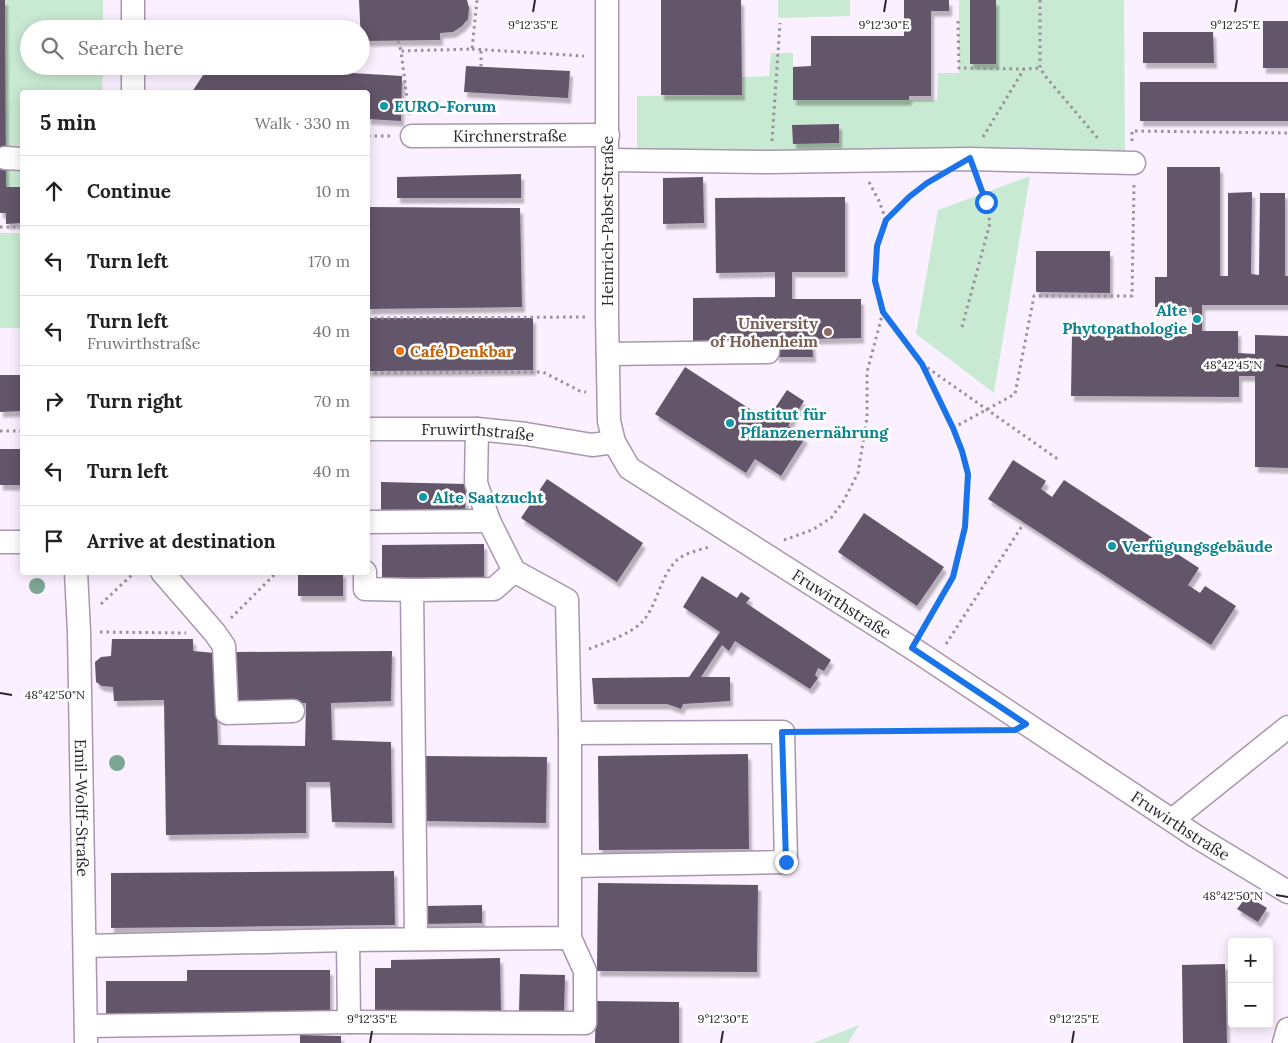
<!DOCTYPE html>
<meta charset="utf-8">
<style>
body{margin:0;font-family:Lora,serif;background:#f2f2f2;color:#202124}
.controls{position:absolute;right:15px;bottom:15px;display:grid;overflow:hidden;border-radius:5px;box-shadow:0 2px 12px #0003}
.controls button{width:45px;height:45px;display:grid;place-items:center;padding:0;border:0;border-bottom:1px solid #e0e0e0;background:#fff;color:#202124;font:25px sans-serif}
.stop{position:absolute;width:15px;height:15px;margin:-11px;border:4px solid #1a73e8;border-radius:50%;background:#fff}
.stop.end{background:#1a73e8;border-color:#fff;box-shadow:0 1px 5px #0008}
.list{margin:0;padding:0;list-style:none}
h2{display:flex;justify-content:space-between;align-items:center;height:65px;margin:0;padding:0 20px;font-size:21px}
h2 small{font-size:16px;font-weight:400;color:#757577}
.list li{display:grid;grid-template-columns:32px 1fr auto;gap:15px;align-items:center;box-sizing:border-box;height:70px;padding:0 20px;border-top:1px solid #e0e0e0}
.list b{display:block;font-size:19px;white-space:nowrap}
.list p{margin:0;font-size:16px;white-space:nowrap;color:#757577}
.list em{font-size:16px;font-style:normal;color:#757577}
.icon{flex:none;width:28px;height:28px;fill:none;stroke:currentColor;stroke-width:2;stroke-linecap:round;stroke-linejoin:round}
.map{position:relative;flex:none;width:1288px;height:1043px;overflow:hidden}
.search{position:absolute;background:#fff;box-shadow:0 2px 12px #0003;left:20px;top:20px;width:350px;height:55px;display:flex;align-items:center;gap:12px;box-sizing:border-box;padding:0 18px;border-radius:28px;color:#757577;font-size:19px}
.panel{position:absolute;background:#fff;box-shadow:0 2px 12px #0003;left:20px;top:90px;width:350px;height:485px;border-radius:5px}
.map>svg:first-child{display:block}
.green{fill:#c9ead2}
.building{fill:#64556a;filter:url(#shadow)}
.lines{fill:none;stroke-linecap:round;stroke-linejoin:round}
.minor-casing{stroke:#a897ae;stroke-width:25}
.path{stroke:#99909c;stroke-width:3;stroke-dasharray:2.5 4;stroke-linecap:butt}
.minor{stroke:#fff;stroke-width:22}
.tree{fill:#7ca593}
.route{stroke:#1a73e8;stroke-width:6}
.ticks{fill:none;stroke:#2b252e;stroke-width:2}
.culture-dot{fill:#0f9aa8;stroke:#fff;stroke-width:2}
.education-dot{fill:#8d6e63;stroke:#fff;stroke-width:2}
.food-dot{fill:#e8710a;stroke:#fff;stroke-width:2}
.labels{text-anchor:middle;stroke-width:5;stroke-linejoin:round;paint-order:stroke}
.culture-label{font-size:16px;font-weight:bold;fill:#0d838f;stroke:#fff;text-anchor:start}
.street-label{font-size:16px;fill:#2b252e;stroke:#fff}
.education-label{font-size:16px;font-weight:bold;fill:#785e54;stroke:#fff;text-anchor:end}
.food-label{font-size:16px;font-weight:bold;fill:#c56008;stroke:#fff;text-anchor:start}
.ticks-label{font-size:12px;text-anchor:middle;fill:#2b252e;stroke:#fff;stroke-width:5;stroke-linejoin:round;paint-order:stroke}
</style>
<div class="map">
<svg width="1288" height="1043" viewBox="0 0 1288 1043">
<defs>
<filter id="shadow"><feDropShadow dx="3" dy="5.5" stdDeviation="1" flood-color="#0004"/></filter>
</defs>
<rect width="100%" height="100%" fill="#fbf0ff"/>
<g class="green">
<polygon points="5,0 103,0 103,29 29,29 29,66 103,66 102,92 22,92 22,187 6,187"/>
<polygon points="778,0 850,0 850,16 778,18"/>
<polygon points="959,0 1124,0 1125,154 637,156 637,96 743,95 742,77 769,76 771,53 793,53 793,100 937,100 938,73 959,73"/>
<polygon points="1030,176 994,393 916,334 938,210"/>
<rect x="0" y="233" width="22" height="95"/>
<polygon points="859,1025 848,1043 813,1043"/>
</g>
<g class="building">
<polygon points="0,0 5,0 6,187 22,187 22,223 6,224 6,213 0,213"/>
<polygon points="359,0 467,0 469,8 468,19 462,26 453,32 440,33 440,40 361,41"/>
<polygon points="661,0 741,0 742,95 661,95"/>
<polygon points="904,0 949,0 949,11 931,11 931,96 909,96 909,100 793,100 793,67 811,66 811,36 904,36"/>
<rect x="970" y="0" width="26" height="64"/>
<rect x="1263" y="21" width="25" height="47"/>
<polygon points="1143,32 1213,32 1214,63 1143,63"/>
<polygon points="211,66 312,66 318,71 402,76 401,121 368,119 368,92 192,92 207,69"/>
<polygon points="466,66 570,71 568,98 464,92"/>
<rect x="1140" y="82" width="148" height="39"/>
<polygon points="839,124 839,143 793,144 792,125"/>
<polygon points="1167,167 1220,167 1220,276 1228,276 1228,193 1252,192 1251,274 1259,275 1260,193 1285,193 1285,276 1288,276 1288,305 1202,305 1202,331 1238,331 1238,353 1255,354 1255,335 1288,336 1288,468 1255,467 1255,376 1239,376 1239,397 1071,396 1072,334 1192,334 1192,307 1155,307 1155,277 1167,277"/>
<polygon points="521,174 521,198 397,198 397,177"/>
<polygon points="703,177 704,223 663,224 663,178"/>
<polygon points="845,197 845,272 792,272 792,299 861,299 861,338 812,339 813,357 776,357 776,341 693,342 693,298 775,297 775,272 716,273 715,198"/>
<polygon points="368,207 520,208 522,307 368,309"/>
<polygon points="1036,251 1110,251 1110,293 1036,292"/>
<polygon points="368,318 533,318 533,370 368,371"/>
<polygon points="685,367 767,420 787,390 804,401 788,426 805,438 781,476 755,459 746,473 655,414"/>
<polygon points="0,375 22,375 22,411 0,412"/>
<rect x="0" y="449" width="22" height="36"/>
<polygon points="1013,460 1046,481 1041,489 1052,497 1064,480 1199,568 1188,585 1200,593 1205,586 1236,606 1211,645 988,499"/>
<polygon points="547,479 643,543 617,582 521,518"/>
<polygon points="381,482 466,484 465,513 381,511"/>
<polygon points="864,513 944,567 917,606 838,552"/>
<polygon points="484,544 484,586 382,586 382,545"/>
<rect x="298" y="572" width="45" height="24"/>
<polygon points="702,576 737,598 741,592 750,598 746,603 831,660 824,671 818,668 815,675 818,678 810,689 735,641 729,651 722,645 701,677 730,677 730,701 683,704 681,709 667,704 594,704 592,678 689,677 720,632 683,607"/>
<polygon points="112,639 193,639 193,651 215,653 218,745 305,746 306,703 236,702 236,652 392,651 391,701 331,703 332,740 391,742 392,823 332,822 330,782 306,782 306,833 166,835 164,700 114,701 113,687 102,686 96,682 95,662 101,657 111,656"/>
<polygon points="748,754 749,849 599,850 598,756"/>
<polygon points="425,756 547,757 546,823 424,821"/>
<polygon points="394,871 395,925 111,928 111,873"/>
<polygon points="598,883 758,885 757,972 597,971"/>
<polygon points="1247,896 1267,908 1258,922 1237,909"/>
<polygon points="482,905 482,923 421,924 421,906"/>
<polygon points="500,958 501,1015 393,1017 392,1010 375,1010 375,968 391,968 391,960"/>
<polygon points="1225,964 1227,1043 1183,1043 1182,965"/>
<polygon points="187,970 330,970 330,1012 189,1012 189,1021 106,1021 106,981 187,981"/>
<polygon points="520,974 565,975 564,1012 519,1011"/>
<polygon points="596,1001 679,1002 679,1043 595,1043"/>
<polygon points="300,1035 341,1036 341,1043 300,1043"/>
</g>
<g class="lines">
<defs>
<g id="minor">
<polyline points="133,0 133,29"/>
<path id="s1" d="M607,0v317l2,104 5,21 15,26 283,180 285,189 91,55"/>
<polyline points="133,66 133,92"/>
<path id="s2" d="M412,136l196,-1"/>
<polyline points="5,158 22,159"/>
<polyline points="608,160 770,162 970,159 1134,163"/>
<polyline points="608,354 768,352"/>
<path id="s3" d="M368,429h109l49,5 66,11 22,-3"/>
<polyline points="368,522 489,521"/>
<polyline points="0,542 22,542"/>
<path id="s4" d="M76,572l3,60 7,411"/>
<polyline points="162,572 215,633 224,646 227,713 293,711"/>
<polyline points="365,572 365,589 412,590"/>
<polyline points="570,733 783,732 786,862 571,866"/>
<polyline points="1172,820 1288,727"/>
<polyline points="416,939 412,590 494,589 514,571"/>
<polyline points="348,940 349,1022"/>
<polyline points="85,946 348,940 570,938 570,733 567,600 514,571 489,521 476,483 477,429"/>
<polyline points="86,1026 349,1022 585,1023 585,971 570,938"/>
<polyline points="1284,1043 1288,1029"/>
</g>
</defs>
<use href="#minor" class="minor-casing"/>
<g class="path">
<polyline points="1040,0 1040,68 1046,77 1100,141"/>
<polyline points="958,21 959,68 1024,69"/>
<polyline points="398,41 401,51"/>
<polyline points="472,49 584,56"/>
<polyline points="481,51 481,67"/>
<polyline points="409,115 401,51 472,49 477,0"/>
<polyline points="368,136 392,136"/>
<polyline points="983,137 1024,69 1040,68"/>
<polyline points="772,141 780,23"/>
<polyline points="1132,141 1132,131 1288,133"/>
<polyline points="869,182 879,201 886,220"/>
<polyline points="0,227 22,227"/>
<polyline points="368,318 586,317"/>
<polyline points="962,327 990,223 986,202 978,180"/>
<polyline points="922,364 1059,460"/>
<polyline points="368,373 543,372 580,391 586,392"/>
<polyline points="953,428 1015,394 1034,296 1132,296 1134,185"/>
<polyline points="0,431 22,431"/>
<polyline points="784,540 812,530 831,518 843,502 858,473 867,418 867,372 883,312"/>
<polyline points="101,604 135,572"/>
<polyline points="231,618 277,572"/>
<polyline points="922,630 953,577 965,527 968,474 962,451 953,428 922,364 883,312 875,281 877,247 886,220 909,197 928,183"/>
<polyline points="100,632 186,633"/>
<polyline points="946,644 1024,523"/>
<path d="M589,649c15,-6 41,-15 52,-26 17,-17 18,-46 36,-63 8,-7 22,-10 32,-13"/>
<polyline points="806,732 994,730"/>
</g>
<use href="#minor" class="minor"/>
</g>
<g class="tree">
<circle cx="37" cy="586" r="8"/>
<circle cx="117" cy="763" r="8"/>
</g>
<g class="lines">
<polyline class="route" points="786,862 782,732 1015,730 1026,724 912,648 953,577 965,527 968,474 962,451 953,428 922,364 883,312 875,281 877,246 886,220 909,197 927,183 970,158 986,202"/>
</g>
<path class="ticks" d="M533,12l2,-12M884,12l2,-12M1235,12l2,-12M1276,365l12,2M0,693l12,2M1276,895l12,2M370,1043l2,-12M721,1043l2,-12M1072,1043l2,-12"/>
<g class="culture-dot">
<circle cx="384" cy="106" r="5"/>
<circle cx="1197" cy="319" r="5"/>
<circle cx="730" cy="423" r="5"/>
<circle cx="423" cy="497" r="5"/>
<circle cx="1112" cy="546" r="5"/>
</g>
<circle class="education-dot" cx="828" cy="332" r="5"/>
<circle class="food-dot" cx="400" cy="351" r="5"/>
<g class="labels">
<g class="culture-label">
<text x="394" y="112">EURO-Forum</text>
<text x="1187" y="316" text-anchor="end">Alte<tspan x="1187" dy="18">Phytopathologie</tspan></text>
<text x="740" y="420">Institut für<tspan x="740" dy="18">Pflanzenernährung</tspan></text>
<text x="433" y="503">Alte Saatzucht</text>
<text x="1122" y="552">Verfügungsgebäude</text>
</g>
<g class="street-label">
<text dy="6" stroke="none"><textPath href="#s2" startOffset="98">Kirchnerstraße</textPath></text>
<text transform="translate(607 221) rotate(-90)" y="6">Heinrich-Pabst-Straße</text>
<text dy="6" stroke="none"><textPath href="#s3" startOffset="110">Fruwirthstraße</textPath></text>
<text dy="6" stroke="none"><textPath href="#s1" startOffset="725">Fruwirthstraße</textPath></text>
<text dy="6" stroke="none"><textPath href="#s4" startOffset="236">Emil-Wolff-Straße</textPath></text>
<text dy="6" stroke="none"><textPath href="#s1" startOffset="1130">Fruwirthstraße</textPath></text>
</g>
<g class="education-label">
<text x="818" y="329">University<tspan x="818" dy="18">of Hohenheim</tspan></text>
</g>
<g class="food-label">
<text x="410" y="357">Café Denkbar</text>
</g>
</g>
<g class="ticks-label">
<text x="533" y="29">9°12'35"E</text>
<text x="884" y="29">9°12'30"E</text>
<text x="1235" y="29">9°12'25"E</text>
<text x="1233" y="369">48°42'45"N</text>
<text x="55" y="699">48°42'50"N</text>
<text x="1233" y="900">48°42'50"N</text>
<text x="372" y="1023">9°12'35"E</text>
<text x="723" y="1023">9°12'30"E</text>
<text x="1074" y="1023">9°12'25"E</text>
</g>
</svg>
<div class="controls">
<button>+</button>
<button>−</button>
</div>
<div class="stop" style="left:986px;top:202px"></div>
<div class="stop end" style="left:786px;top:862px"></div>
<div class="search"><svg class="icon" aria-label="search" viewBox="0 0 24 24"><circle cx="10" cy="10" r="6"/><path d="M15 15l6 6"/></svg>Search here</div>
<section class="panel">
<h2>5 min<small>Walk · 330 m</small></h2>
<ul class="list">
<li><svg class="icon" aria-label="ahead" viewBox="0 0 24 24"><path d="M12 20V5M6 11l6-6 6 6"/></svg><div><b>Continue</b></div><em>10 m</em></li>
<li><svg class="icon" aria-label="left" viewBox="0 0 24 24"><path d="M17 20v-9H6M10 6l-5 5 5 5"/></svg><div><b>Turn left</b></div><em>170 m</em></li>
<li><svg class="icon" aria-label="left" viewBox="0 0 24 24"><path d="M17 20v-9H6M10 6l-5 5 5 5"/></svg><div><b>Turn left</b><p>Fruwirthstraße</p></div><em>40 m</em></li>
<li><svg class="icon" aria-label="right" viewBox="0 0 24 24"><path d="M7 20v-9h11M14 6l5 5-5 5"/></svg><div><b>Turn right</b></div><em>70 m</em></li>
<li><svg class="icon" aria-label="left" viewBox="0 0 24 24"><path d="M17 20v-9H6M10 6l-5 5 5 5"/></svg><div><b>Turn left</b></div><em>40 m</em></li>
<li><svg class="icon" aria-label="arrive" viewBox="0 0 24 24"><path d="M6 21V4h12l-3 4 3 4H6"/></svg><div><b>Arrive at destination</b></div></li>
</ul>
</section>
</div>
